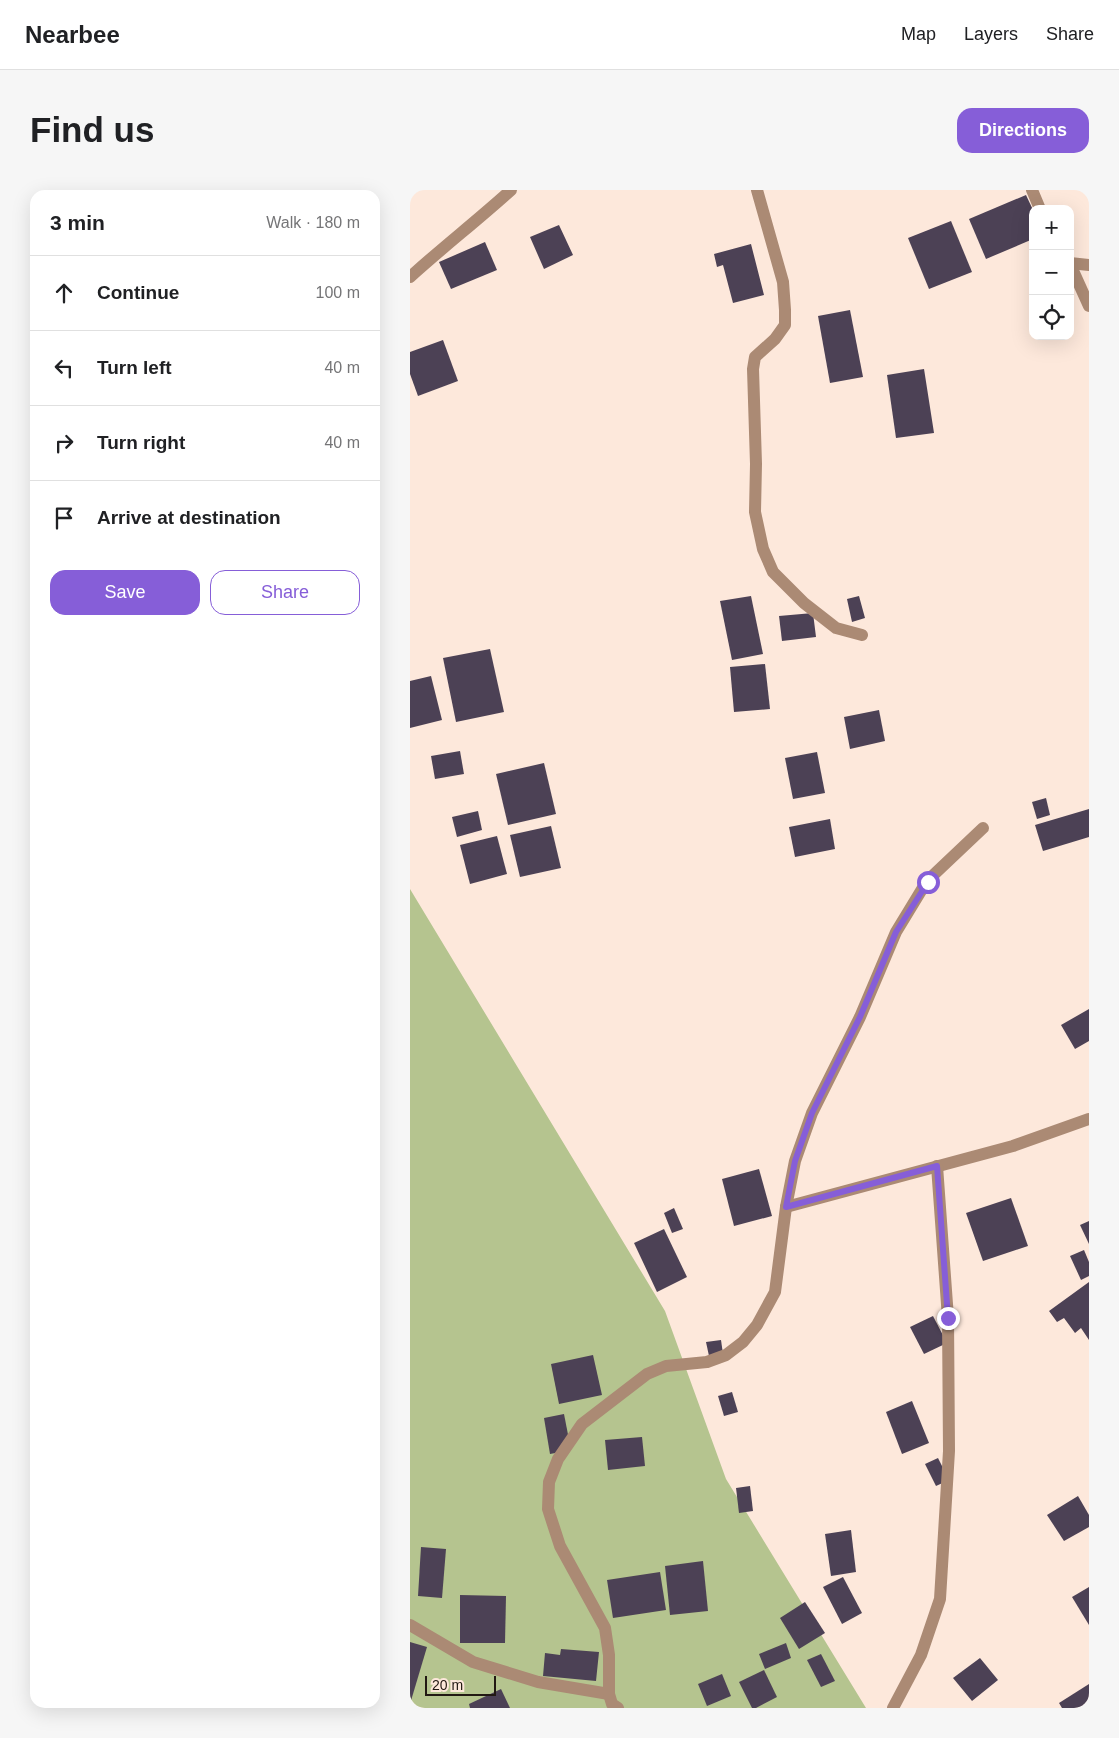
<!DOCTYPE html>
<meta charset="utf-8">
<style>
body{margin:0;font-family:Helvetica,sans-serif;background:#f6f6f6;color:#202124}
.controls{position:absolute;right:15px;top:15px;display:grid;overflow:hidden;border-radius:10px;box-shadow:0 5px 20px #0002}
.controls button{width:45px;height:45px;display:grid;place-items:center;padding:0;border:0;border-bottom:1px solid #e0e0e0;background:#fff;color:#202124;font:25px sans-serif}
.scale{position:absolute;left:15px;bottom:12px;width:71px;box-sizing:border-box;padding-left:5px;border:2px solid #221913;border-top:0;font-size:14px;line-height:18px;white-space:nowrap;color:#221913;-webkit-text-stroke:4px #fde8db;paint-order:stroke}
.stop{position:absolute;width:15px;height:15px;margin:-11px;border:4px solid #865ed8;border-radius:50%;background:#fff}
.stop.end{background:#865ed8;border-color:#fff;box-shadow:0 1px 5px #0008}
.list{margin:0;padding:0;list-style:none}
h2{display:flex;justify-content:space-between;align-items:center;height:65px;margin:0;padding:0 20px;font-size:21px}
h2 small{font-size:16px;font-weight:400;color:#757577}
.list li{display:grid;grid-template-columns:32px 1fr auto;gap:15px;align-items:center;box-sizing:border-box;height:75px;padding:0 20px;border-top:1px solid #e0e0e0}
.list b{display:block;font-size:19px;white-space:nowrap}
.list em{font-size:16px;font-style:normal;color:#757577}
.actions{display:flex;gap:10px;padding:15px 20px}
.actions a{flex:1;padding:11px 0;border:1px solid #865ed8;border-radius:15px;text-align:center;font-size:18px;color:#865ed8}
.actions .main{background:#865ed8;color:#fff}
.icon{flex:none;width:28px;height:28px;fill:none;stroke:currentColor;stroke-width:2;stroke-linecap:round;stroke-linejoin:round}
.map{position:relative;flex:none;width:679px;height:1518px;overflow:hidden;border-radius:15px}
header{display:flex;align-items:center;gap:30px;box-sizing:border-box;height:70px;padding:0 25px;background:#fff;border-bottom:1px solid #e0e0e0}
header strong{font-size:24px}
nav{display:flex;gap:28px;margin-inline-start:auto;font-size:18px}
.intro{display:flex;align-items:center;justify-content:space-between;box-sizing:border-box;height:120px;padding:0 30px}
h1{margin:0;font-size:35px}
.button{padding:12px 22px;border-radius:15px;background:#865ed8;color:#fff;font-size:18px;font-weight:700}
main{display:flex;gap:30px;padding:0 30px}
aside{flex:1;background:#fff;border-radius:15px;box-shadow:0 5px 20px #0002}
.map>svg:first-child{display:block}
.green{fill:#b5c48f}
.building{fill:#4c4155}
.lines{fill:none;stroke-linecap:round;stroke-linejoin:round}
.minor{stroke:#ab8a74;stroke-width:12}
.route{stroke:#865ed8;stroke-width:6}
</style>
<header>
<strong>Nearbee</strong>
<nav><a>Map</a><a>Layers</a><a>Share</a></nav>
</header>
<div class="intro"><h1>Find us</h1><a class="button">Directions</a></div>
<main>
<aside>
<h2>3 min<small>Walk · 180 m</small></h2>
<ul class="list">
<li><svg class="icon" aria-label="ahead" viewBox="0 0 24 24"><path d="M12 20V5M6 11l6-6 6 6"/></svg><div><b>Continue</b></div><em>100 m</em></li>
<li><svg class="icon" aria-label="left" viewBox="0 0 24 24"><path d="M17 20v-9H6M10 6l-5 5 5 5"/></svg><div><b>Turn left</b></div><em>40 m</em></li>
<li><svg class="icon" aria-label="right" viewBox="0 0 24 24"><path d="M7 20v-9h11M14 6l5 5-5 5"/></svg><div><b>Turn right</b></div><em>40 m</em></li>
<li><svg class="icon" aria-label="arrive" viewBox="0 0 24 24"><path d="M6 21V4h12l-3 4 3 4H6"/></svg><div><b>Arrive at destination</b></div></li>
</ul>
<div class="actions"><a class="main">Save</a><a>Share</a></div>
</aside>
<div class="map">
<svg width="679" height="1518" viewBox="0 0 679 1518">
<rect width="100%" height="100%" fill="#fde8db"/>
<polygon class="green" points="0,699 255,1121 316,1289 456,1518 0,1518"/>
<g class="building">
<polygon points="616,5 623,20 623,49 576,69 559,29"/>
<polygon points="541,31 562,82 519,99 498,48"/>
<polygon points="149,35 163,65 134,79 120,47"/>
<polygon points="75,52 87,80 41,99 29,72"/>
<polygon points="341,54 354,105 323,113 313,75 307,77 304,64"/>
<polygon points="440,120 453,187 420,193 408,126"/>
<polygon points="33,150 48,191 8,206 0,184 0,162"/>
<polygon points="514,179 524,243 486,248 477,185"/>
<polygon points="341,406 353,464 322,470 310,411"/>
<polygon points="449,406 455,428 442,432 437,409"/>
<polygon points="403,423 406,447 372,451 369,426"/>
<polygon points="80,459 94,522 46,532 33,468"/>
<polygon points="355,474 360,519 324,522 320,477"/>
<polygon points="21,486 32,530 0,538 0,491"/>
<polygon points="469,520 475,551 440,559 434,527"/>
<polygon points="50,561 54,584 25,589 21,566"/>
<polygon points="407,562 415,603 383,609 375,568"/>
<polygon points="134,573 146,624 98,635 86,584"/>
<polygon points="636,608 640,625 627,629 622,612"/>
<polygon points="679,619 679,647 633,661 625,635"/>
<polygon points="68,621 72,640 47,647 42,627"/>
<polygon points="420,629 425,659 385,667 379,637"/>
<polygon points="141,636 151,678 110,687 100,645"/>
<polygon points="87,646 97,684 60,694 50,655"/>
<polygon points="679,819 679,851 665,859 651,835"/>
<polygon points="349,979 362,1026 324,1036 312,989"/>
<polygon points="601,1008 618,1056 573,1071 556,1023"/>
<polygon points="264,1018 273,1039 262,1043 254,1023"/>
<polygon points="679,1031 679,1054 670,1035"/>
<polygon points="254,1039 277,1087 247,1102 224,1053"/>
<polygon points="674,1060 679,1072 679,1086 671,1090 660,1066"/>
<polygon points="679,1092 679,1150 671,1138 665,1143 654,1128 647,1132 639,1121"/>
<polygon points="523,1126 537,1153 514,1164 500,1137"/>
<polygon points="311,1150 313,1164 299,1166 296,1152"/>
<polygon points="183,1165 192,1205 149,1214 141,1174"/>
<polygon points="322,1202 328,1222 314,1226 308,1206"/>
<polygon points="502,1211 519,1253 492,1264 476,1222"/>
<polygon points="154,1224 161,1260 140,1264 134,1228"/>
<polygon points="232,1247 235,1276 198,1280 195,1250"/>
<polygon points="528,1268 539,1290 526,1296 515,1274"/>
<polygon points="340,1296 343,1321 329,1323 326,1298"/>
<polygon points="668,1306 679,1325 679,1337 654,1351 637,1325"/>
<polygon points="441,1340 446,1382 421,1386 415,1344"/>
<polygon points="11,1357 36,1359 32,1408 8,1406"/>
<polygon points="293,1371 298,1421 260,1425 255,1376"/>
<polygon points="250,1382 256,1420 203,1428 197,1390"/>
<polygon points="433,1387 452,1423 432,1434 413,1397"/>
<polygon points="679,1397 679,1435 662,1407"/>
<polygon points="50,1405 96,1406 95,1453 50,1453"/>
<polygon points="395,1412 415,1443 389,1459 370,1428"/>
<polygon points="0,1452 17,1457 0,1514"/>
<polygon points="376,1453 381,1468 355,1479 349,1464"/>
<polygon points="151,1459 189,1462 186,1491 133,1486 135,1463 150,1465"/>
<polygon points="411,1464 425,1491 411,1497 397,1470"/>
<polygon points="570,1468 588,1490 562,1511 543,1488"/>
<polygon points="354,1480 367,1507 346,1518 342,1518 329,1492"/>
<polygon points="312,1484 321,1506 297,1516 288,1494"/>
<polygon points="679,1494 679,1518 652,1518 649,1513"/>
<polygon points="91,1499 100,1518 60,1518 59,1514"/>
</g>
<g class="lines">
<g class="minor">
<polyline points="347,0 373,92 375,120 375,135 365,149 345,167 343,179 346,274 345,322 353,359 363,382 394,413 426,438 452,445"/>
<polyline points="622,0 630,19"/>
<polyline points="660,73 679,75"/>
<polyline points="660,74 679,116"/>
<path d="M0,87c33,-30 68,-57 101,-87"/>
<polyline points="376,1017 603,956 679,929"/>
<polyline points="0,1435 63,1472 128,1492 199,1504"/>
<polyline points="208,1518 202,1514 199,1504 199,1465 195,1438 150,1356 138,1319 139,1292 148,1269 172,1234 237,1184 256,1176 297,1172 316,1165 333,1152 347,1135 365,1102 376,1017 385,971 402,923 450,827 486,742 517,691 573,638"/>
<polyline points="483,1518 511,1465 530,1409 539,1261 538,1128 527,976"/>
</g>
</g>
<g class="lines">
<polyline class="route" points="518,692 486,742 450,827 402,923 385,971 376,1017 527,976 538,1128"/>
</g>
</svg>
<div class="controls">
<button>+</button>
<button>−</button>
<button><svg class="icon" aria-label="locate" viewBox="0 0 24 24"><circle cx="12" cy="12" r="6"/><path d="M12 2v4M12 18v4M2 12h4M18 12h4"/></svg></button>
</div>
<div class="scale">20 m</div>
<div class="stop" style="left:518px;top:692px"></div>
<div class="stop end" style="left:538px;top:1128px"></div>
</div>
</main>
